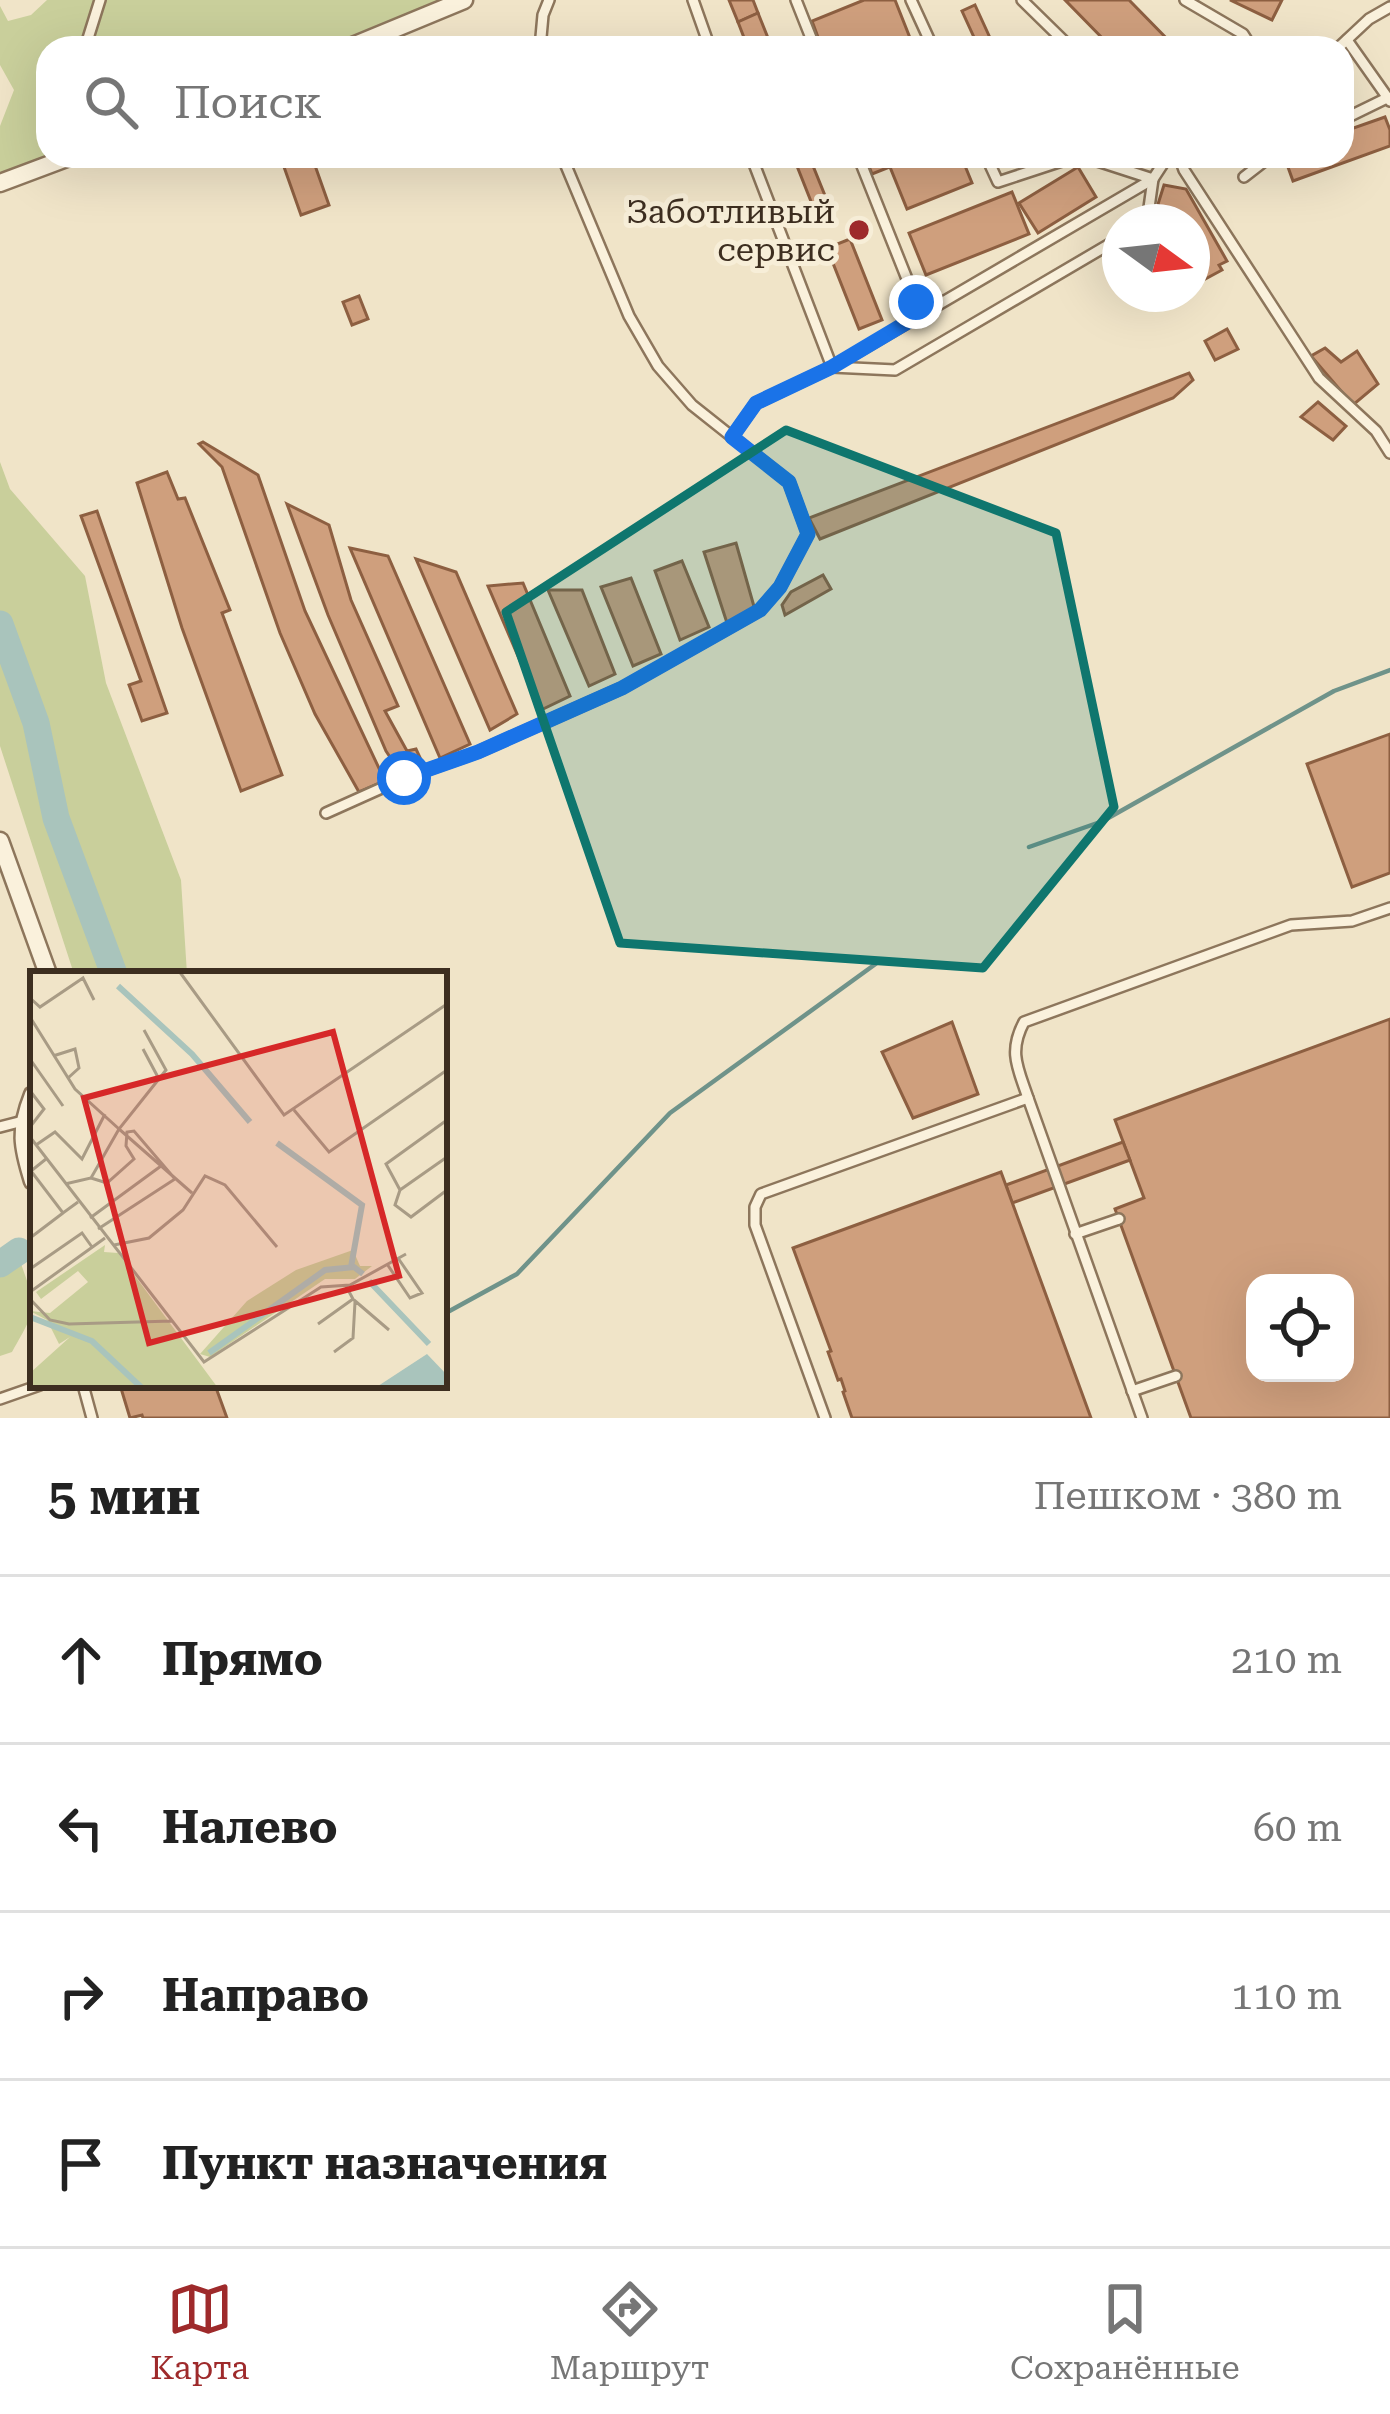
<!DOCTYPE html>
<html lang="ru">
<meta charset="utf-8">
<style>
body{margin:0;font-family:"Roboto Serif",serif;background:#f2f2f2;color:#222}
.controls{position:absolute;right:36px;bottom:36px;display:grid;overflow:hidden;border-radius:24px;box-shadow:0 12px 48px #0002}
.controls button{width:108px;height:108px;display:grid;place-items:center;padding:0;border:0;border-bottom:3px solid #e0e0e0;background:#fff;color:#222;font:60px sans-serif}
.compass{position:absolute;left:1102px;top:204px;width:108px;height:108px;border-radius:50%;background:#fff;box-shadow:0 12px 48px #0002;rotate:105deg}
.stop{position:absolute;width:36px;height:36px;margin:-27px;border:9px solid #1a73e8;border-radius:50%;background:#fff}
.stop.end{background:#1a73e8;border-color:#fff;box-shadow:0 3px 12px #0008}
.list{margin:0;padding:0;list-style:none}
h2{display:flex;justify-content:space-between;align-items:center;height:156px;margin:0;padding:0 48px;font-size:51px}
h2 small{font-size:39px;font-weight:400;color:#767676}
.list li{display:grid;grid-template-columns:78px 1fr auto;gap:36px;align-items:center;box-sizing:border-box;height:168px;padding:0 48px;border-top:3px solid #e0e0e0}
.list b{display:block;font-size:45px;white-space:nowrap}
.list em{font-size:39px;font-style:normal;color:#767676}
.icon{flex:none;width:66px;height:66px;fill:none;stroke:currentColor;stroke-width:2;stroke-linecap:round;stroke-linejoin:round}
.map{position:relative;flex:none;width:1390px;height:1418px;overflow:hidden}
.search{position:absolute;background:#fff;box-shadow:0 12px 48px #0002;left:36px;right:36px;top:36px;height:132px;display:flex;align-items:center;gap:30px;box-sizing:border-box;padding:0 42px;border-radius:36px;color:#767676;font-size:45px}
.sheet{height:828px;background:#fff}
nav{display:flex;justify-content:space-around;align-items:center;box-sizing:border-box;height:168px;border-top:3px solid #e0e0e0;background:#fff;font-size:33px;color:#767676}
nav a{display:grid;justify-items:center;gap:6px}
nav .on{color:#9e2a2b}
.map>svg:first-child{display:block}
.green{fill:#c9cf9b}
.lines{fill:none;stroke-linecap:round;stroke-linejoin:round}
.stream{stroke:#6f938a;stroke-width:4.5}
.river{stroke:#a9c4bc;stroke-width:27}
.building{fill:#cf9f7d;stroke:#8d5f41;stroke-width:3;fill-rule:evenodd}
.service-casing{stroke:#8d765c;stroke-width:14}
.minor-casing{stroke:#8d765c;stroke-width:21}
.service{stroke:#faf1dc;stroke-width:9}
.minor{stroke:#faf1dc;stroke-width:16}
.route{stroke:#1a73e8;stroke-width:15}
.marked{fill:#0f766e;fill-opacity:0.2;stroke:#0f766e;stroke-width:9;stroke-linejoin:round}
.poi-dot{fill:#9e2a2b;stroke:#f7eed8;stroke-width:4.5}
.labels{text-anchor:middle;stroke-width:10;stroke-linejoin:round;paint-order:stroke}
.poi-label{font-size:33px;fill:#3d2e20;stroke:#f7eed8;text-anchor:end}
.inset-river{fill:none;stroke:#a9c4bc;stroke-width:6}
.inset-road{fill:none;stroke:#a89b85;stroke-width:3}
.view{fill:#d62828;fill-opacity:0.15;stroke:#d62828;stroke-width:6}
.inset-edge{fill:none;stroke:#3d2e20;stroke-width:6}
</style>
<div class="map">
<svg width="1390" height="1418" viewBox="0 0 1390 1418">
<rect width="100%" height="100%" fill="#f0e4c8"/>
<g class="green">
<polygon points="47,0 457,0 334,48 48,48 48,156 0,173 0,126 14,90 0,65 0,6 8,21 31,15"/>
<polygon points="0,462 10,489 85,576 106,683 181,880 187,974 74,974 0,746"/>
<path d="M20,1261c18,50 17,46 -8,91l-12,4v-83z"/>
</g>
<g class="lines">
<g class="stream">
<polyline points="1029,847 1103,821 1334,691 1390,670"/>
<polyline points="444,1314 517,1274 670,1113 881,960"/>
</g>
<g class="river">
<polyline points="0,624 36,723 56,818 114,974"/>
<polyline points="0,1264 19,1251"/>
</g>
</g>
<g class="building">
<polygon points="729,0 753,0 758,13 738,22"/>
<polygon points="864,0 895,0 914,48 822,48 812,21"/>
<polygon points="1065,0 1129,0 1176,48 1112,48"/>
<polygon points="1230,0 1282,0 1272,20"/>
<polygon points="975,5 991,40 978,46 962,11"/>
<polygon points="758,13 772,48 748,48 738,22"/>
<polygon points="1385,117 1390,130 1390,146 1293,181 1284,156 1342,156 1342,132"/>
<polygon points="793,156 809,156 830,208 816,214"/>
<polygon points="865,156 917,156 872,174"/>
<polygon points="917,156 961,156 972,183 907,209 890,167"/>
<polygon points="312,157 329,205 301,215 284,167"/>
<polygon points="1078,167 1096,197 1038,233 1019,203"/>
<polygon points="1164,185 1186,189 1227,261 1219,265 1222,270 1196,284 1192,277 1195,269 1192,264 1192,222 1168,222 1158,204"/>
<polygon points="1012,192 1029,234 926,275 909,233"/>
<polygon points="850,239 882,320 859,329 827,248"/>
<polygon points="359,296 368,319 352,325 343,302"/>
<polygon points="1227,329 1238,349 1215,360 1205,341"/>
<polygon points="1325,348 1341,362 1357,351 1378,384 1353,405 1311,356"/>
<polygon points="1189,373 1193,380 1173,398 820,539 809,518"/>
<polygon points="1318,402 1346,426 1333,440 1301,417"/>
<polygon points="203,442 258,475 305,611 385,781 359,792 315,714 280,633 222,467 199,444"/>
<polygon points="167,472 178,499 185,498 230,610 222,613 282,775 241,791 182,628 137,483"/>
<polygon points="287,504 329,525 351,600 398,706 385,711 407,751 416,749 423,764 402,775 386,751 328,615"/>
<polygon points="97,511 167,713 142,721 129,685 141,681 81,516"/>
<polygon points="736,543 755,610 727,623 704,552"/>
<polygon points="350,548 388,556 470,744 440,758"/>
<polygon points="416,559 456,572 517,714 490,730"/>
<polygon points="682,561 709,627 680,640 655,571"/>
<polygon points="823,575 831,589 785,615 782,605 791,592"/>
<polygon points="631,578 661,654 633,666 601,587"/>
<polygon points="523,583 570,696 541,710 488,586"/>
<polygon points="548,590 582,590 615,674 589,686"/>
<polygon points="1390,734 1390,873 1352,887 1307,764"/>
<path d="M1390,1019v399h-199l-76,-209 29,-11 -29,-78zM1255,1283h90v90h-90z"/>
<polygon points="952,1022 978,1094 913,1118 882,1052"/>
<polygon points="1123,1142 1130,1160 1012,1203 1006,1185"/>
<polygon points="1001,1172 1091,1418 852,1418 843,1392 845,1391 841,1379 838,1380 828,1352 831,1351 793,1248"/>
<polygon points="120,1385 215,1385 227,1418 143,1418 142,1415 130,1418"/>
</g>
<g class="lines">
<defs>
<g id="service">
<polyline points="693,0 710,48"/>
<polyline points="796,0 815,48"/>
<polyline points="911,0 933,48"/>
<polyline points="1022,0 1071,48"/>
<polyline points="1185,0 1243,34 1252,48"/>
<polyline points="1347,40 1390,101"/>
<polyline points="85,48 100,0"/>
<polyline points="540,48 543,15 549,0"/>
<polyline points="1338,48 1369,19 1390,7"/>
<polyline points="1342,120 1387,98"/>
<polyline points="751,156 832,367 895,370 1120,238"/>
<polyline points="858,156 921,314"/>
<polyline points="986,156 998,182 1077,156"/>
<polyline points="1082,156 1153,179 1147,222"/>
<polyline points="1179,156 1184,170 1319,378 1376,431 1390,453"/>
<polyline points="1244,177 1271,156"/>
<polyline points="732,437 756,403 832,367 1153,179 1168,156"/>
<polyline points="326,813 404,778 478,752 622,688 732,626 760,610 780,587 808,534 789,482 692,405 658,366 629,316 562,156"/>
<polyline points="0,1127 23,1121"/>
<polyline points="1075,1234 1119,1219"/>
<polyline points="83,1385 92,1418"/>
<polyline points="1132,1391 1176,1376"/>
<polyline points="0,1399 40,1385"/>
<polyline points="825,1418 755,1225 755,1207 761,1194 1028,1098"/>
<path d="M1142,1418l-114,-320c-10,-30 -20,-46 -4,-76l267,-97 61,-4 38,-13"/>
</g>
<g id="minor">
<polyline points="348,48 464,0"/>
<polyline points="0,183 72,156"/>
<polyline points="0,841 48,974"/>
<path d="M33,1095c-14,35 -11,51 0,86"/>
</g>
</defs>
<use href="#service" class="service-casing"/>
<use href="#minor" class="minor-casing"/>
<use href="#service" class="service"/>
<use href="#minor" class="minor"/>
</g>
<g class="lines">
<polyline class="route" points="404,778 478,752 622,688 760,610 780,587 808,534 789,482 732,437 756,403 832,367 921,314 916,302"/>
</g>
<path class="marked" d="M786,430l270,103 58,274 -131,161 -363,-25 -114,-331z"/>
<circle class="poi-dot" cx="859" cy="230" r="12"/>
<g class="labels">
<g class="poi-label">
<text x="835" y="223">Заботливый<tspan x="835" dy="38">сервис</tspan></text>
</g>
</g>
<g transform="translate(30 971)">
<rect width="417" height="417" fill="#f0e4c8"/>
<path d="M75,274l-1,7 14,1 100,135h-188v-15l40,-36 -11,7 -12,-24 -17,-9 20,2 38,-31 -10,-11 -37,28 -5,-7zM323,279l7,16h12l-17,13h-30l-115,78 -10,-3 47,-53 49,-31z" fill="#c9cf9b"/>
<path d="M397,383l20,21v13h-72z" fill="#a9c4bc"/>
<path class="inset-river" d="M88,15l74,68 58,68M247,172l85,62 -11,62M339,310l60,63M0,346l62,24 50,47M179,382l116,-83 29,-3 9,7"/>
<path class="inset-road" d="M149,0l105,144 163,-111M0,27l10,9 43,-29 11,22M0,46l45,72 44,40 -28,49 -26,6M114,59l22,40 -47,59 73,64M113,78l17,32M23,85l22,-7 4,19 -11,10M0,88l33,47M264,139l35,42 118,-82M0,156l14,-18 -13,-17M0,166l174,225 117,-75 29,-2 56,-31M6,174l19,-13 27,27 23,-45M417,186l-47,33 -5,15 16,12 36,-27M16,188l-15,12 32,42 15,-11M61,207l16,5 27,-24 -8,-13 1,-14 7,-1 41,48 -77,50M370,219l-14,-26 61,-44M60,247l71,-52M0,267l33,-25M84,274l35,-7 34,-28 22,-34 20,9 52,62M357,293l23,34 12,-5 -24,-35M0,298l52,-36 10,14M0,321l75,-54M0,328l20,21 19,4 103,-3M324,329l35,30M288,353l35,-25 -7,-13M304,381l19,-14 2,-36"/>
<path class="view" d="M303,61l66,244 -250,67 -65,-245z"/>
<rect width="417" height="417" class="inset-edge"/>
</g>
</svg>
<div class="controls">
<button><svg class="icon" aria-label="locate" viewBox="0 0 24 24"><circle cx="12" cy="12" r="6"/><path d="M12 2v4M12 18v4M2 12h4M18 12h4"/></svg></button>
</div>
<svg class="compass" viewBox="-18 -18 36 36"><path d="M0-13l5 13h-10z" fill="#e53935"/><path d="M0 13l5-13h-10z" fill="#767676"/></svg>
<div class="stop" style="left:404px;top:778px"></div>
<div class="stop end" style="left:916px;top:302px"></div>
<div class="search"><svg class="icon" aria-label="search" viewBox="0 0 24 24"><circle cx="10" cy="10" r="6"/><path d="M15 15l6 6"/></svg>Поиск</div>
</div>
<section class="sheet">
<h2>5 мин<small>Пешком · 380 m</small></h2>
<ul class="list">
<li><svg class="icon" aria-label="ahead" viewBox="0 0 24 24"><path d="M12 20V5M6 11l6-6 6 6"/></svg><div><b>Прямо</b></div><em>210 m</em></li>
<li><svg class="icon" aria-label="left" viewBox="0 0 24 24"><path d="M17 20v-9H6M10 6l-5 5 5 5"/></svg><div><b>Налево</b></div><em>60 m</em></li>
<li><svg class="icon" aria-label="right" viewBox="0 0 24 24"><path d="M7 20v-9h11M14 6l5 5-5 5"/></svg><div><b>Направо</b></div><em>110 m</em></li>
<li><svg class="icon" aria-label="arrive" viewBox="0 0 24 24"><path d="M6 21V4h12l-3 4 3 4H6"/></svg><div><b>Пункт назначения</b></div></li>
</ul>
</section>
<nav>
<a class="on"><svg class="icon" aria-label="map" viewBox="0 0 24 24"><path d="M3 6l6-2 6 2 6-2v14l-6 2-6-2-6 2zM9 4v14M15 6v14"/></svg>Карта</a>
<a><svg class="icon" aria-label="directions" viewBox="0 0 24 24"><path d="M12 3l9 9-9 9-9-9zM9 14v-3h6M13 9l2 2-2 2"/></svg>Маршрут</a>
<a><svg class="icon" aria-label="saved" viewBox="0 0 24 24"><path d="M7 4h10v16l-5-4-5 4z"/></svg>Сохранённые</a>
</nav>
